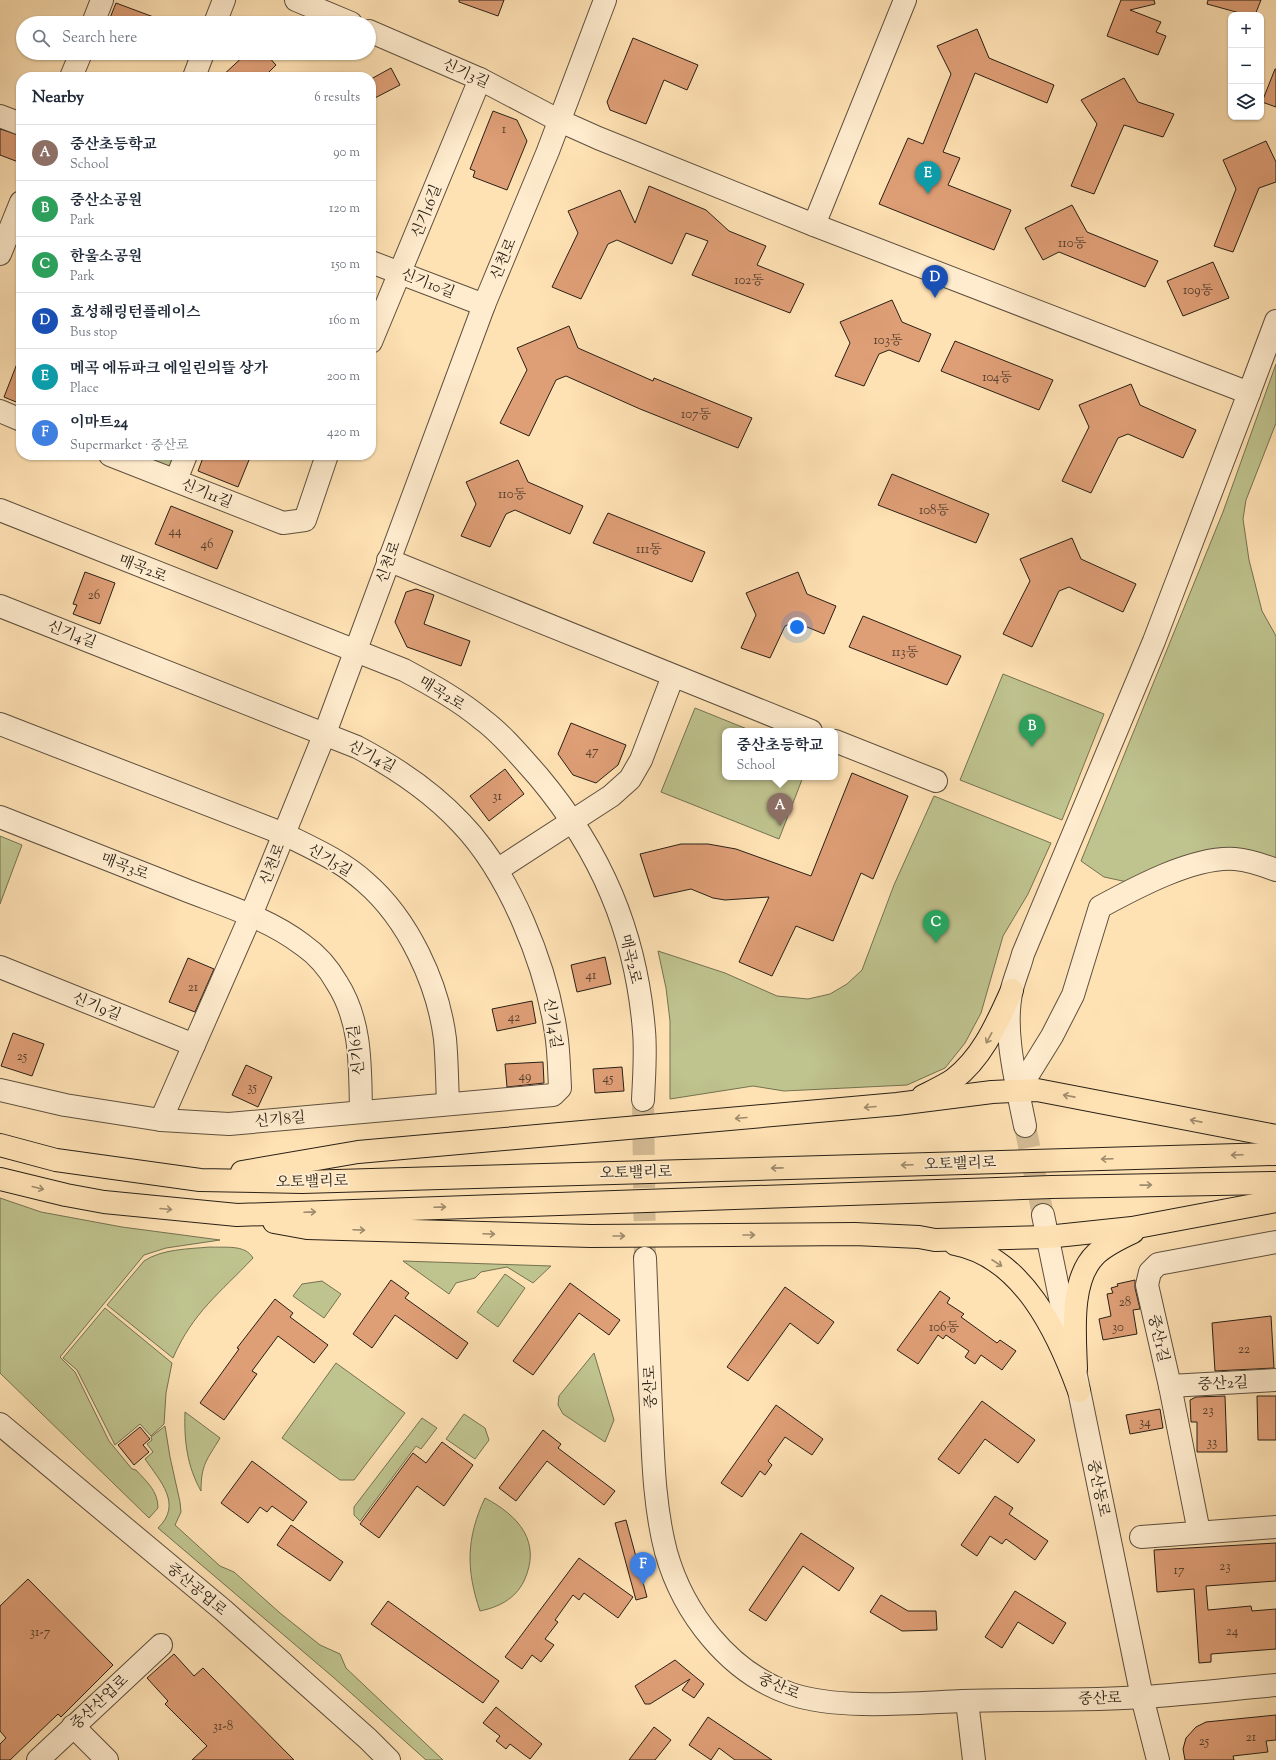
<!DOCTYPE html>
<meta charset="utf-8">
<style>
body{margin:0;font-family:"Sorts Mill Goudy","Noto Serif KR",serif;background:#f6f6f7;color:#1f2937}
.controls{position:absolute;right:12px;top:12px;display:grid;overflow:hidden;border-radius:8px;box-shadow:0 1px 3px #0004}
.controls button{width:36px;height:36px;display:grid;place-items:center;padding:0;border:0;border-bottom:1px solid #e0e1e3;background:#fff;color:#1f2937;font:20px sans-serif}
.you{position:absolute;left:797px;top:627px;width:14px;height:14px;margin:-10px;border:3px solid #fff;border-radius:50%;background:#1a73e8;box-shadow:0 0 0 6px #1a73e833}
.badge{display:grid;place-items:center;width:26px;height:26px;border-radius:50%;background:#8f2418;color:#fff;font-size:13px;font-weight:700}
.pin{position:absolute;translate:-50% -33px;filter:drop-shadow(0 1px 2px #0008)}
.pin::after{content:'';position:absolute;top:21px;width:14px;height:12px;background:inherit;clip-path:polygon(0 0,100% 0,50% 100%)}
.popup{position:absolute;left:722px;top:728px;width:116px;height:52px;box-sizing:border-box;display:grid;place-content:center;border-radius:8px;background:#fff;filter:drop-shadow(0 1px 3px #0005);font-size:13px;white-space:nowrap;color:#747a83}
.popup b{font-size:15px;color:#1f2937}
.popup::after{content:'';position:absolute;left:50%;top:100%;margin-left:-8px;border:8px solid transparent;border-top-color:#fff}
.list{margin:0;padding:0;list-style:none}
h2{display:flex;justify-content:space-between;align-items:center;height:52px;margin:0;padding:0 16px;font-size:17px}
h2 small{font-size:13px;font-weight:400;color:#747a83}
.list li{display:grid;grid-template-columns:26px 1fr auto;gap:12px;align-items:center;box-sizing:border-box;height:56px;padding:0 16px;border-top:1px solid #e0e1e3}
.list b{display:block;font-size:15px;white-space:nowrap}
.list p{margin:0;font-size:13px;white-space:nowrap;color:#747a83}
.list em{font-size:13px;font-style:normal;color:#747a83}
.icon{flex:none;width:22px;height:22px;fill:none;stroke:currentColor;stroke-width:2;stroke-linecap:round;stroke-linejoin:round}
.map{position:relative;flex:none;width:1276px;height:1760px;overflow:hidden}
.search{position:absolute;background:#fff;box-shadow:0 1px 3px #0004;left:16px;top:16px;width:360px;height:44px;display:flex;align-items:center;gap:10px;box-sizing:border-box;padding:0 14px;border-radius:22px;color:#747a83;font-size:15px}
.panel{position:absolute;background:#fff;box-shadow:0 1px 3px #0004;left:16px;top:72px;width:360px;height:388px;border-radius:16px}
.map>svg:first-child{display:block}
.green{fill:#bfc38e;stroke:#747252}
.building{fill:#de9e76;stroke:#292016}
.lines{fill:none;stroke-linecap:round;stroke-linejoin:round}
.minor-tunnel{stroke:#d4bb94;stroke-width:22;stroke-dasharray:22 11;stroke-linecap:butt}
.minor-casing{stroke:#5e503e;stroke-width:24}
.highway-casing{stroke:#292016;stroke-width:24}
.minor{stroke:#ffecce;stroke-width:22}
.highway{stroke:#ffe2b4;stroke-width:22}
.oneway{stroke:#9f8b6d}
.labels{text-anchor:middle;stroke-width:4;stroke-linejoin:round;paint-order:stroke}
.number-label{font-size:13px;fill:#56402e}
.street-label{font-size:15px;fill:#292016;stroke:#ffecce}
</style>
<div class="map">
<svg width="1276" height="1760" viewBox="0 0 1276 1760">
<rect width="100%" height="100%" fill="#ffe2b4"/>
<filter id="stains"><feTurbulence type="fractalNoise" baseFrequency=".005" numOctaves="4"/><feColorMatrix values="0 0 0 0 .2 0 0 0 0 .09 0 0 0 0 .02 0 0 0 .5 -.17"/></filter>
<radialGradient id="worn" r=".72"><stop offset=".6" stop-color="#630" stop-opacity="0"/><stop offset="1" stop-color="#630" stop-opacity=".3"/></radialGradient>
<g class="green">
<polygon points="1276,364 1276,423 1246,500 1243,519 1249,560 1262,611 1276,636 1276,864 1260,858 1132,883 1104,877 1081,861 1223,512"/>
<polygon points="134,455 174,455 169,467"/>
<polygon points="1003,674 1104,714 1062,820 960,780"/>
<polygon points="695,708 752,731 725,731 725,777 803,777 779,839 661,792"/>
<polygon points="934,796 1051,843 1028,894 1003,936 981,1013 965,1043 945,1068 907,1085 784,1091 753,1086 670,1099 670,1021 666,988 658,951 725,973 777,996 808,999 830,994 847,984 862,970 894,885"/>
<polygon points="0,836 22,845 0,904"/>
<path d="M0,1198l41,14 81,15 98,13 -54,8 -22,7 -84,102 15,15 34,69 23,28 4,1c11,12 22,21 22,38l-9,10 -149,-145z"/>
<path d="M210,1247c15,1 35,-3 43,11 -33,35 -60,54 -80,100l-66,-53 37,-44c18,-12 44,-12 66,-14z"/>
<polygon points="403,1261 551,1266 533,1283 507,1267 481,1272 475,1278 456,1283 449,1294"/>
<polygon points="505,1274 525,1288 498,1327 477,1312"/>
<polygon points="322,1281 341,1294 324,1318 293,1296 302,1284"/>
<polygon points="105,1308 172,1363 166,1393 164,1424 151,1436 140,1424 115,1445 77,1370 63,1358"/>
<polygon points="594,1353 614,1420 605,1442 563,1414 558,1405 559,1396"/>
<polygon points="336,1363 405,1413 354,1480 340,1480 282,1438"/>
<path d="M185,1412l35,26c-13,22 -19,26 -19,53 -14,-25 -17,-50 -16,-79z"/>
<polygon points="464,1414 485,1428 489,1440 475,1459 446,1439"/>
<polygon points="422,1418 437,1428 421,1449 416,1446 360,1521 354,1515 354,1507"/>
<path d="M165,1426l5,31 10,45 1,10 -6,13 45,41 14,6 46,41 40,32 20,9 6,14 97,92h-17l-93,-83 -175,-149c25,-24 2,-47 -13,-69l8,-7 -6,-8 5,-4 -1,-3z"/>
<path d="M485,1498c34,18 57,44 39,83 -9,18 -25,26 -44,30 -14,-41 -14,-73 5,-113z"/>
</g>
<g class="building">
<polygon points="459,0 504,0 498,16 459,2"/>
<polygon points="1121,0 1154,0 1155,4 1130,10 1161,22 1156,32 1166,36 1158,55 1107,36"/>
<polygon points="1208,0 1261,0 1255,15 1247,15 1207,4"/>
<polygon points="116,3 167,22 167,23 108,23"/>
<polygon points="977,29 989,58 1054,85 1047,103 975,73 943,152 960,158 948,185 1011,210 994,250 879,204 908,138 923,144 951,74 937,46"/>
<polygon points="633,38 698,65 687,90 664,80 646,124 610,110 607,102"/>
<polygon points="247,53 265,53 276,65 264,77 221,77"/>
<polygon points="391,68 400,85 371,100 371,79"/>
<polygon points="1275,69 1276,69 1276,107 1262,102"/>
<polygon points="1124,78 1138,102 1174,114 1163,137 1124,125 1094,194 1071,186 1097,124 1081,100"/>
<polygon points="493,111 517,120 527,141 507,190 473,177 475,171 470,169"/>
<polygon points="0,129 21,136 21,163 0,155"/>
<polygon points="1266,141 1276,162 1276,182 1259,188 1233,252 1214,246 1236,189 1223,160"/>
<polygon points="649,186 706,210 729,231 766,246 757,265 804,284 790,313 692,275 708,241 686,233 672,264 617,240 608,244 581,299 552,287 578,233 568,211 620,190 635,223"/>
<polygon points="1072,205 1087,232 1158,261 1145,287 1059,252 1043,260 1025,228"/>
<polygon points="1213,262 1229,298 1183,316 1167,281"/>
<polygon points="892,300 902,322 931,334 919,362 889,350 879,354 864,386 835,376 850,343 840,322"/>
<polygon points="569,326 578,348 653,381 654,378 752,418 738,448 640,409 566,376 556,380 529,436 500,423 527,370 517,348"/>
<polygon points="955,341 1053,380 1039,410 941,371"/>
<polygon points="20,356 21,356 21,404 4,397"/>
<polygon points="1131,384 1140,405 1196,430 1183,458 1128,434 1118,438 1091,493 1062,481 1089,427 1079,405"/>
<polygon points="204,455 238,455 249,460 238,487 198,471"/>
<polygon points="518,460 528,482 583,506 570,534 515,510 506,514 490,547 461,536 476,504 466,482"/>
<polygon points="892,474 989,514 976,543 878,505"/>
<polygon points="171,506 233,531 217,569 155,544"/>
<polygon points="608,513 705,552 692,582 593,543"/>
<polygon points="1072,538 1081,559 1136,584 1123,612 1069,587 1059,591 1032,647 1003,634 1030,581 1020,559"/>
<polygon points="85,572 115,583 100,624 73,614 77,605 73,604"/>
<polygon points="798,572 807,594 836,606 824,634 795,622 785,626 770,658 741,648 756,615 746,593"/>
<polygon points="416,589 434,595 424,624 470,641 461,666 407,647 395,622 406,592"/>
<polygon points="863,616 961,656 947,685 849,647"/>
<polygon points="571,723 626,745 618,765 596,783 573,775 558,754"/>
<polygon points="505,769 524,794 489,821 470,796"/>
<polygon points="852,773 908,796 873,879 861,873 833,941 796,926 772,976 739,962 769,897 725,900 713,898 691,889 654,897 640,854 681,844 708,844 736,849 811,876"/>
<polygon points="605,957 611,984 577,992 571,965"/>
<polygon points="188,958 214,969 195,1012 169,1002"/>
<polygon points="532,1001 536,1023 497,1031 492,1009"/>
<polygon points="13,1033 44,1044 32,1076 1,1066"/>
<polygon points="543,1062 544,1083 507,1087 505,1064"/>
<polygon points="246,1065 272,1077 258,1107 232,1095"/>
<polygon points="622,1067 624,1091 595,1093 593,1069"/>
<polygon points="391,1280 409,1293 405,1298 468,1343 457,1359 395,1315 372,1348 353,1334"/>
<polygon points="1135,1280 1135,1288 1140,1309 1133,1310 1137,1334 1103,1340 1099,1319 1111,1316 1107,1294 1113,1293 1111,1288 1118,1286 1117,1284"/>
<polygon points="570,1283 620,1320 609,1335 579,1313 533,1375 513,1361"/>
<polygon points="785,1287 834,1322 818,1344 790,1323 748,1381 727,1367"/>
<polygon points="940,1291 950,1298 947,1303 964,1314 961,1317 997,1343 1000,1340 1016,1351 1002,1370 981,1355 975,1364 965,1357 969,1351 946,1335 943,1339 938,1335 918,1364 897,1350"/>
<polygon points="275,1299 293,1313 290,1317 328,1345 314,1363 278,1336 252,1371 257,1374 224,1420 200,1403 239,1349 237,1348"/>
<polygon points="1271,1316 1274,1368 1215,1371 1212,1323"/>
<polygon points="1225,1396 1227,1452 1197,1452 1197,1422 1191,1422 1190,1400 1196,1397"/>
<polygon points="1257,1396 1276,1396 1276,1440 1258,1440"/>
<polygon points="982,1401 1035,1440 1018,1463 985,1439 959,1474 938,1459"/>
<polygon points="776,1405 823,1439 812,1455 785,1437 768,1461 772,1465 765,1475 760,1471 742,1497 721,1483"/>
<polygon points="1160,1409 1163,1428 1130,1434 1126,1415"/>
<polygon points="140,1427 150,1439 143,1445 149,1452 134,1465 118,1445"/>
<polygon points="543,1430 561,1444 558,1448 615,1491 604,1505 547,1461 516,1501 499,1488"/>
<polygon points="442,1442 473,1465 444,1506 417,1486 379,1538 360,1524 413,1453 426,1463"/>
<polygon points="252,1461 307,1502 293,1521 272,1506 267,1512 260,1507 248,1523 221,1503"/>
<polygon points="995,1496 1013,1508 1009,1514 1048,1541 1035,1560 1006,1539 1002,1544 990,1536 977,1556 961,1545"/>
<polygon points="626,1520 647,1597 636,1600 615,1523"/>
<polygon points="291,1525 343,1562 330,1581 277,1545"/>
<polygon points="801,1533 854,1568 839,1591 803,1566 766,1621 749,1610"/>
<polygon points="1276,1543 1276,1581 1206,1586 1208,1610 1251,1606 1252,1611 1276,1609 1276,1649 1211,1654 1211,1662 1199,1663 1194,1589 1157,1592 1154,1550"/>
<polygon points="579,1558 633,1597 618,1618 584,1593 579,1600 573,1595 555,1620 558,1622 545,1639 554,1645 541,1662 532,1655 522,1669 505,1657"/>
<polygon points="28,1579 113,1665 61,1717 58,1714 10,1760 0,1760 0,1744 6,1738 0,1731 0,1606"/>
<polygon points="1015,1591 1066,1623 1053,1644 1018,1622 1002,1648 985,1637"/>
<polygon points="881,1595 908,1611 936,1611 937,1630 902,1631 870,1612"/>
<polygon points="388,1601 499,1681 483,1703 371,1624"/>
<polygon points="174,1654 194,1676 203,1668 294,1760 192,1760 207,1746 165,1704 168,1701 147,1678"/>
<polygon points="675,1660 704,1684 694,1698 682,1690 690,1679 650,1704 645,1704 635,1686"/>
<polygon points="496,1707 542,1744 530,1759 510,1744 506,1749 496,1741 500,1736 483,1723"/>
<polygon points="1276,1715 1276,1740 1266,1741 1268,1752 1233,1756 1234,1760 1185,1760 1183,1749 1186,1738 1196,1727 1206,1722"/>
<polygon points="708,1717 772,1760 735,1760 719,1748 711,1760 689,1745"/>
<polygon points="654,1727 671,1740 655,1760 629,1760"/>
</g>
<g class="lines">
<g class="minor-tunnel">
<polyline points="643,1100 645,1255"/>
<polyline points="1025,1126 1043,1215"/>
</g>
<defs>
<g id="minor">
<polyline points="296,0 351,23"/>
<polyline points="93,23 102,0"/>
<polyline points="215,23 224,0"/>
<path d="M369,31l111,48 80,42 38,17 216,87 435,168 -95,248 -131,313c-3,12 -8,23 -11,35 -10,41 5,96 13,137"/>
<polyline points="71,77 81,53"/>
<polyline points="194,77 203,53"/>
<polyline points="0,116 21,124"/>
<polyline points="814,225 905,0"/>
<polyline points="0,254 21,202"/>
<polyline points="371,262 484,305"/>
<polyline points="371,342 480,79"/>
<polyline points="1249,393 1276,321"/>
<polyline points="0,411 21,420"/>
<polyline points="110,455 283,523 305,520 327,455"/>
<polyline points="176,480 186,455"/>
<path d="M0,510l404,160c28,15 55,30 79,50 20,15 38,37 55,56 63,75 98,156 106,255 2,23 0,46 -1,69"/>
<polyline points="388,560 811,731"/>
<path d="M0,606l357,141c38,20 74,44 104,76 49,51 85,142 95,210 3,18 3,37 4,55l-7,7 -324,29 -68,-4 -96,-15 -65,-15"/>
<path d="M0,724l284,110c28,14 58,27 81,48 43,37 73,101 80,157 2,21 2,43 3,64"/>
<polyline points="835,741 936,781"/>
<path d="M0,817c61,24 122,48 183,72 40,16 85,29 120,56 13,9 26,24 34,38 25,39 23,84 24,129"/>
<polyline points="497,870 611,796 630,779 641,760 673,676"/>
<polyline points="0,967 194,1045"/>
<path d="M1018,1091l34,-55 21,-41 27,-88c35,-19 94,-51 135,-48 14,1 28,6 41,11"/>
<polyline points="161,1120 251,915 325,733 484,305 548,151 605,0"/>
<polyline points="1043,1215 1142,1697 1158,1760"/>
<path d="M645,1258c2,51 4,101 6,152 2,47 3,96 15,142 17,61 63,121 125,142 48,16 121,9 171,7 61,-2 121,0 182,-4 44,-3 88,-8 132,-12"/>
<polyline points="1170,1386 1276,1380"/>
<polyline points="0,1424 223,1610 368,1739 389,1760"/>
<polyline points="1199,1532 1170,1386 1147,1285 1150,1272 1158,1264 1276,1242"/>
<polyline points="1141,1537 1276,1527"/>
<polyline points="967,1701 974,1760"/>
<polyline points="73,1726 107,1760"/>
<polyline points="38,1760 161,1645"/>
</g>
<g id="highway">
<path d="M923,1096c10,-5 21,-10 30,-16 30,-23 44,-57 59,-90"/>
<polyline points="0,1145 56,1160 200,1180 302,1182 1276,1154"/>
<polyline points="242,1172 358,1152 897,1104 992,1092 1037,1090 1276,1136"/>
<polyline points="0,1179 66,1195 104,1202 237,1215 1051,1187 1276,1183"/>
<polyline points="274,1222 307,1228 591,1236 855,1234 919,1237 935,1240 1047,1237 1132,1228 1276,1201"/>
<path d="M955,1244c68,13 103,89 124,147"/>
<path d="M1076,1369c-1,-34 -7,-89 20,-115 11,-10 24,-16 37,-22"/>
</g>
</defs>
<use href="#minor" class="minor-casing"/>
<use href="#highway" class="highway-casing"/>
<use href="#minor" class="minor"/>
<use href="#highway" class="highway"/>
</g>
<defs><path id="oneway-shaft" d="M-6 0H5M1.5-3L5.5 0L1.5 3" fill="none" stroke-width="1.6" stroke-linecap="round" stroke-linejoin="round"/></defs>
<g class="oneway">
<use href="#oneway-shaft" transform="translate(989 1038) rotate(118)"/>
<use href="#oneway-shaft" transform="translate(1069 1096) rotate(-169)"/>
<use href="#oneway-shaft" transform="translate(870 1107) rotate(175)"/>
<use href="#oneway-shaft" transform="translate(741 1118) rotate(175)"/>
<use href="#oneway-shaft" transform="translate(1196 1121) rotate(-169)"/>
<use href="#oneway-shaft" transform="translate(1237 1155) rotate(178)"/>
<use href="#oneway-shaft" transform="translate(1107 1159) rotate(178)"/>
<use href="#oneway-shaft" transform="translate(907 1165) rotate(178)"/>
<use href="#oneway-shaft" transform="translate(777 1168) rotate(179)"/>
<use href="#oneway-shaft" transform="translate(1146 1185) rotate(-1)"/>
<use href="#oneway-shaft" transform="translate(38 1188) rotate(14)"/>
<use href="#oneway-shaft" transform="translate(440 1207) rotate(-2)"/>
<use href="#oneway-shaft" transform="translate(166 1209) rotate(5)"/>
<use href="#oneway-shaft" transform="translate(310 1212) rotate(-2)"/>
<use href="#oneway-shaft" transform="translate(359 1230) rotate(2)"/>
<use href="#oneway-shaft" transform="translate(489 1234) rotate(2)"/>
<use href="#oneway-shaft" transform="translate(749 1235)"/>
<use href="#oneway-shaft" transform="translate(619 1236)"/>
<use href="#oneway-shaft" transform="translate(997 1263) rotate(33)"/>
</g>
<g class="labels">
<g class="number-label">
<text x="504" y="133">1</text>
<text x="1072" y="247">110동</text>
<text x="749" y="284">102동</text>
<text x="1198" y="294">109동</text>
<text x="888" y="344">103동</text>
<text x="997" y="381">104동</text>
<text x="696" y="418">107동</text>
<text x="512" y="498">110동</text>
<text x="934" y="514">108동</text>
<text x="175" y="535">44</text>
<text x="207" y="548">46</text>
<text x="649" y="553">111동</text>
<text x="94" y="599">26</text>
<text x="905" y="656">113동</text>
<text x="592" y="755">47</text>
<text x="497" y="800">31</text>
<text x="591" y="979">41</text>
<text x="193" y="991">21</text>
<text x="514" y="1021">42</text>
<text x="22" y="1060">25</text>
<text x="525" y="1080">49</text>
<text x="608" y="1082">45</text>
<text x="252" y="1091">35</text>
<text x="1125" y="1306">28</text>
<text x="944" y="1331">106동</text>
<text x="1118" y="1331">30</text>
<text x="1244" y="1353">22</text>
<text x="1208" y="1414">23</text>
<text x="1145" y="1426">34</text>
<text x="1212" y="1446">33</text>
<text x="1225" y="1570">23</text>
<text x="1179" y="1574">17</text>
<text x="1232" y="1635">24</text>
<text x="40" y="1636">31-7</text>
<text x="223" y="1730">31-8</text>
<text x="1251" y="1741">21</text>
<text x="1204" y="1745">25</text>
</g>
<g class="street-label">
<text transform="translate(466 73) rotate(25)" y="5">신기3길</text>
<text transform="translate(426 211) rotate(-68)" y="5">신기16길</text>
<text transform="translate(503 259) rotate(-67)" y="5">신천로</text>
<text transform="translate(428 283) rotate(21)" y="5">신기10길</text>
<text transform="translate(207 493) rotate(22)" y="5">신기11길</text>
<text transform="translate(388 562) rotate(-70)" y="5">신천로</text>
<text transform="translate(143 568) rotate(22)" y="5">매곡2로</text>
<text transform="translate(72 634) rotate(21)" y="5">신기4길</text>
<text transform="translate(442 693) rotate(32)" y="5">매곡2로</text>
<text transform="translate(372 756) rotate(28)" y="5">신기4길</text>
<text transform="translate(330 860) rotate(31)" y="5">신기5길</text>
<text transform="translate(272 864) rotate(-68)" y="5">신천로</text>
<text transform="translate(125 866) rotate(21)" y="5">매곡3로</text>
<text transform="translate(631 959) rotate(77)" y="5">매곡2로</text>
<text transform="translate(97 1006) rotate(22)" y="5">신기9길</text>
<text transform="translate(553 1023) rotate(81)" y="5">신기4길</text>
<text transform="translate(356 1050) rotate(-97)" y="5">신기6길</text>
<text transform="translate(280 1119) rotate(-5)" y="5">신기8길</text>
<text transform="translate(960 1163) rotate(-2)" y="5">오토밸리로</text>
<text transform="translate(636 1172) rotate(-1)" y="5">오토밸리로</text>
<text transform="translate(312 1181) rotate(-1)" y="5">오토밸리로</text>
<text transform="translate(1159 1338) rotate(77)" y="5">중산1길</text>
<text transform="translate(1223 1383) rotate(-3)" y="5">중산2길</text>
<text transform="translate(650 1387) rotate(-92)" y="5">중산로</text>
<text transform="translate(1099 1488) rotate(78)" y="5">중산동로</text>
<text transform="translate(197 1589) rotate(40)" y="5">중산공업로</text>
<text transform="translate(779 1686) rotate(23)" y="5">중산로</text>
<text transform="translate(1100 1698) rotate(-1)" y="5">중산로</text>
<text transform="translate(99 1702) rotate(-43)" y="5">중산산업로</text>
</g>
</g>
<rect width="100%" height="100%" filter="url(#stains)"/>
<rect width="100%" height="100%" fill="url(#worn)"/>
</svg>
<div class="controls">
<button>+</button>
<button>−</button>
<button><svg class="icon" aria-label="layers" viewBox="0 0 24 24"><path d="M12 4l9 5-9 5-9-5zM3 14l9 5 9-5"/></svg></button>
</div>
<div class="you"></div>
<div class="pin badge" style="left:780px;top:826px;background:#8d6e63">A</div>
<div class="popup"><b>중산초등학교</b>School</div>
<div class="pin badge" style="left:1032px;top:747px;background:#2e9e5b">B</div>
<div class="pin badge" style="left:936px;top:943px;background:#2e9e5b">C</div>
<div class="pin badge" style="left:935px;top:298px;background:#1a4fb4">D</div>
<div class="pin badge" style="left:928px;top:194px;background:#0f9aa8">E</div>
<div class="pin badge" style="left:643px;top:1585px;background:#3f7fe0">F</div>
<div class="search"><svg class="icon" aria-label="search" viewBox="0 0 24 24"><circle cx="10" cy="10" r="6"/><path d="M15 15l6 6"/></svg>Search here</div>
<section class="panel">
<h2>Nearby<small>6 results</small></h2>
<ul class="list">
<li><span class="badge" style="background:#8d6e63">A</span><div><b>중산초등학교</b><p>School</p></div><em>90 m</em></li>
<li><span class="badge" style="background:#2e9e5b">B</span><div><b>중산소공원</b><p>Park</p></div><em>120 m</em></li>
<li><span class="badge" style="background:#2e9e5b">C</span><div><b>한울소공원</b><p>Park</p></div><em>150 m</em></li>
<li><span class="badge" style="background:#1a4fb4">D</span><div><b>효성해링턴플레이스</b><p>Bus stop</p></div><em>160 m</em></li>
<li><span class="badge" style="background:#0f9aa8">E</span><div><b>메곡 에듀파크 에일린의뜰 상가</b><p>Place</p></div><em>200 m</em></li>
<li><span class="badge" style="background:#3f7fe0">F</span><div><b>이마트24</b><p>Supermarket · 중산로</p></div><em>420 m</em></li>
</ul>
</section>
</div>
